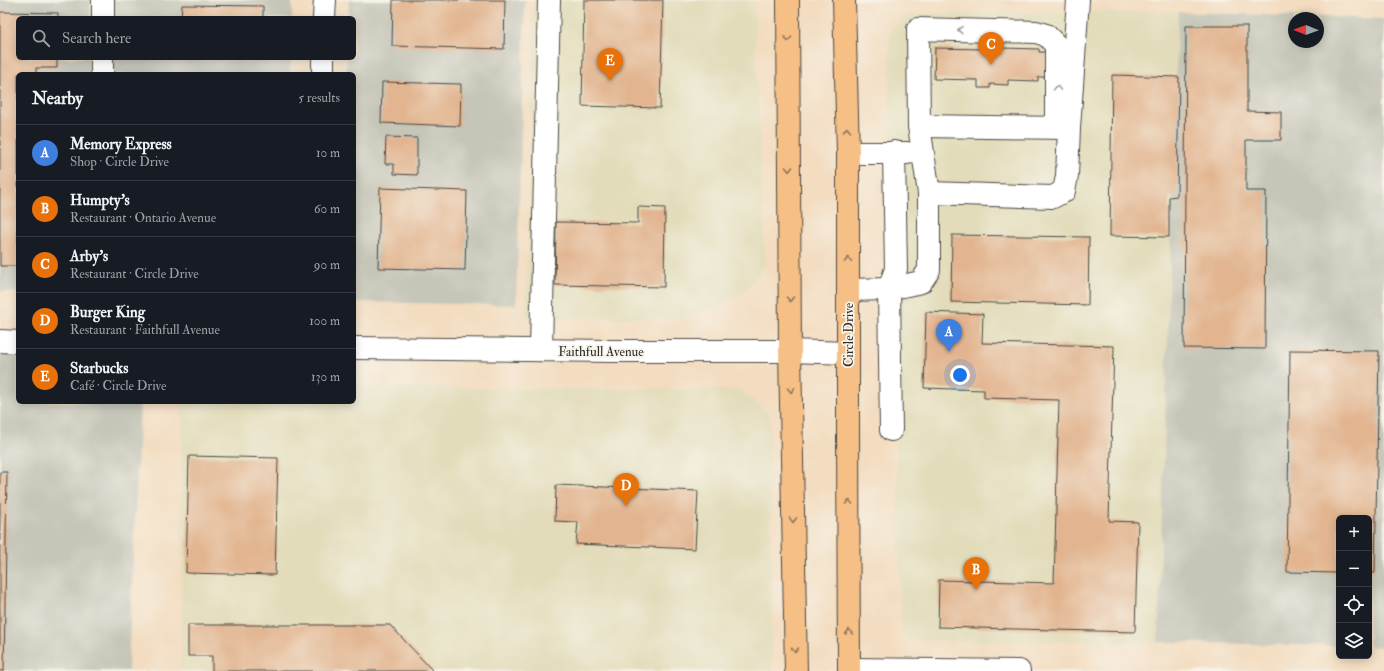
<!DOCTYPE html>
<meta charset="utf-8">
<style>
body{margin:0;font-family:"IM FELL Double Pica",serif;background:#20242c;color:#f1f3f6}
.controls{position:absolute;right:12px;bottom:12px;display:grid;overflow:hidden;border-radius:6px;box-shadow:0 2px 10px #0003}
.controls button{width:36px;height:36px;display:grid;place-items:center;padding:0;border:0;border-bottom:1px solid #363941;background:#171b24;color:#f1f3f6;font:20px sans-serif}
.compass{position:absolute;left:1288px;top:12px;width:36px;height:36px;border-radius:50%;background:#171b24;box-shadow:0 2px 10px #0003;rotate:271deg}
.you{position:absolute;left:960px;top:375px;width:14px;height:14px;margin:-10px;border:3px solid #fff;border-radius:50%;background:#1a73e8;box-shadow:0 0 0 6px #1a73e833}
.badge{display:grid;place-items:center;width:26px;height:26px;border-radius:50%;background:#0f766e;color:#fff;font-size:13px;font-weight:700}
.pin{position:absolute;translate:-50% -33px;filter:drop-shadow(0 1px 2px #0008)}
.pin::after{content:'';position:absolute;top:21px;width:14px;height:12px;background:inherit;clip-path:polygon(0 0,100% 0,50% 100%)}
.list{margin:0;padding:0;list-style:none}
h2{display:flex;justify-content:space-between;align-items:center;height:52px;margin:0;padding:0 16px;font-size:17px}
h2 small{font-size:13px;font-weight:400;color:#9ea1a6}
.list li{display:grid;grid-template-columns:26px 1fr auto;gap:12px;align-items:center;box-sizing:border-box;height:56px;padding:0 16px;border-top:1px solid #363941}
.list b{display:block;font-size:15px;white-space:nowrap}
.list p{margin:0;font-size:13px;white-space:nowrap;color:#9ea1a6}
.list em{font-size:13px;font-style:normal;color:#9ea1a6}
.icon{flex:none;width:22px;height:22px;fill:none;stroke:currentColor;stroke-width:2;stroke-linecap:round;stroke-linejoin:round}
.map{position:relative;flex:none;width:1384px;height:671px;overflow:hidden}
.search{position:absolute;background:#171b24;box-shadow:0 2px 10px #0003;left:16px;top:16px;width:340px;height:44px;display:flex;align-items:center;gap:10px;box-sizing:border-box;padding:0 14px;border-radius:6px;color:#9ea1a6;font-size:15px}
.panel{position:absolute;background:#171b24;box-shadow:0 2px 10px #0003;left:16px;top:72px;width:340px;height:332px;border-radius:6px}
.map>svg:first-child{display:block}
.built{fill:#e2dcba}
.industrial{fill:#c5c5b8;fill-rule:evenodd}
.building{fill:#e2b590}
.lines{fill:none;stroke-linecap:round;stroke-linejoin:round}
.minor-casing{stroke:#494641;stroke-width:24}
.highway-casing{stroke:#494641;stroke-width:24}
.minor{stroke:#fff;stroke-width:22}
.highway{stroke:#f5bf86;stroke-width:22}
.oneway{stroke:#a0a0a0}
.oneway2{stroke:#907558}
.labels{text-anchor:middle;stroke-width:3.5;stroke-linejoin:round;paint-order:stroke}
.street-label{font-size:13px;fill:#2b2b2b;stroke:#f7f3e8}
</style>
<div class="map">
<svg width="1384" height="671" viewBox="0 0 1384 671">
<rect width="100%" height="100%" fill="#f7f3e8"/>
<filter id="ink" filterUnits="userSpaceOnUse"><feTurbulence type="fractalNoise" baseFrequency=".025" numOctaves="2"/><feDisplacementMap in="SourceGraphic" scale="8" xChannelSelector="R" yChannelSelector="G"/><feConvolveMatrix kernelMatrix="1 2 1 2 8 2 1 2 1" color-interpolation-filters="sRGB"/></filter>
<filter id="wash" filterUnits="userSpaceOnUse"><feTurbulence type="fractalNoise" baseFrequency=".012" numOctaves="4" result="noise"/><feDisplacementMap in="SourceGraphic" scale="16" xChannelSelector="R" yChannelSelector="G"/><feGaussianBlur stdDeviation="0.9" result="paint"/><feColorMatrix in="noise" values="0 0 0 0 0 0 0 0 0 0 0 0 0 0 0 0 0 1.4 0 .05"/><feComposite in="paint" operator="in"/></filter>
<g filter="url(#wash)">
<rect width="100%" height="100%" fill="#f3dcbf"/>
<g class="built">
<polygon points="534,0 754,0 765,265 748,287 723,306 684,318 526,318"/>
<polygon points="1178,12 1158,642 910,641 901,628 893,310 889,33 905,15 936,13"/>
<polygon points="354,387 740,390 770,415 772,671 181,671 182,402 354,402"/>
</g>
<g class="industrial">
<polygon points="0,0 91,0 90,18 18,18 18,58 89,58 89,74 18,74 18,292 0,292"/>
<polygon points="112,0 292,0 292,18 111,18"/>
<polygon points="349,0 525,0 516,305 354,302 354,74 346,74 347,58 354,58 354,18 348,18"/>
<path d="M1178,12l206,7v628l-15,-1v-128h-30v128l-181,-4zM1294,18h24v24h-24z"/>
<polygon points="110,58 291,58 290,74 110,74"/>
<polygon points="0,341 18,341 18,402 140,402 128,671 0,671"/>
</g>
<g id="blocks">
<g class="building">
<polygon points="393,0 505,0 504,49 392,46"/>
<polygon points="584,0 663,0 660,108 582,106"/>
<polygon points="182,5 263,6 263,18 181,18"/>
<polygon points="0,12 58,13 58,18 18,18 18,58 57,58 57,68 36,68 36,74 18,74 18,266 0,266"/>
<polygon points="1186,26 1247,26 1247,111 1281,112 1281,140 1246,140 1246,191 1266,191 1265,349 1184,348"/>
<polygon points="981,41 1002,42 1002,48 1039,49 1039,52 1047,52 1047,77 1038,77 1038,81 1008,80 1008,85 990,84 990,88 978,88 978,80 934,79 935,48 981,49"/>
<polygon points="1112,75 1179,77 1177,196 1169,197 1169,237 1110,236"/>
<polygon points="382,82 461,84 460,126 381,123"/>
<polygon points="386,137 417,138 417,175 394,174 394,164 385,164"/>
<polygon points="380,188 467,191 465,270 378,268"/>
<polygon points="638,207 665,208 664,287 555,285 556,222 638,223"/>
<polygon points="952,235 1089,237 1088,305 951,302"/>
<polygon points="926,312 983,314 982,343 1114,346 1109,521 1138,522 1135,632 938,627 939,580 1054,583 1059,400 984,398 984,390 924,388"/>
<polygon points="1290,350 1379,351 1375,573 1369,573 1369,518 1339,518 1339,573 1287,572"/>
<polygon points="189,456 278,458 275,575 186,573"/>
<polygon points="0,472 7,472 4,671 0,671"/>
<polygon points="556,485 698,491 695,549 576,544 578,522 555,521"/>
<polygon points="188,625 390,625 433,671 212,671 212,656 188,656"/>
</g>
</g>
</g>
<g filter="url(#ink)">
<use href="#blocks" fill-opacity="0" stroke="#494641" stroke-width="1"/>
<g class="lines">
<defs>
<g id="minor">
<polyline points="103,18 103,0"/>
<polyline points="324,18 325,0"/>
<polyline points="102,74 102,58"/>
<polyline points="323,74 323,58"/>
<polyline points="919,126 1069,128 1078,0"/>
<polyline points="848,153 907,153"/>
<polyline points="929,193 1053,197 1064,191 1067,176 1069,128"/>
<polyline points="848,290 889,289 921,282 929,270 929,193 919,126 918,29 1036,32 1046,35 1056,45 1056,127"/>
<polyline points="0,341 18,342"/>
<polyline points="354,348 614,351 790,351 848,353"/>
<polyline points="541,350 549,0"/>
<polyline points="891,430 889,289 896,269 894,152"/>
<polyline points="849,669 1019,671"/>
</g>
<g id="highway">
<polyline points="788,0 790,351 796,671"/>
<polyline points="844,0 848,153 848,430 849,671"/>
</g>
</defs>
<use href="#minor" class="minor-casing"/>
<use href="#highway" class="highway-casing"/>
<use href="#minor" class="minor"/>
<use href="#highway" class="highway"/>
</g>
<defs><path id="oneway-chevron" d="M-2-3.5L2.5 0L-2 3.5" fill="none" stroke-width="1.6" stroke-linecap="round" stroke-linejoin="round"/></defs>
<g class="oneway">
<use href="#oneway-chevron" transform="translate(960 30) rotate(-179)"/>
<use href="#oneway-chevron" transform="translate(1057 88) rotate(-89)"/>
</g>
<g class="oneway2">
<use href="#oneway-chevron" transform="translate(788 39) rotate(90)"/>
<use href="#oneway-chevron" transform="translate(847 130) rotate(-91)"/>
<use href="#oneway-chevron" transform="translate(789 169) rotate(89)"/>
<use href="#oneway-chevron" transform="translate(848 260) rotate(-90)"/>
<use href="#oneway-chevron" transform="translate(790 299) rotate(89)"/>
<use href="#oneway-chevron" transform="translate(791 390) rotate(89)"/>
<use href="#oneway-chevron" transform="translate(849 502) rotate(-91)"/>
<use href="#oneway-chevron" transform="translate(793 520) rotate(89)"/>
<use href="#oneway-chevron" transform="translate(849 632) rotate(-90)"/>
<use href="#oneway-chevron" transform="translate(795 650) rotate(89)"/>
</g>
</g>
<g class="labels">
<g class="street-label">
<text transform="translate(848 335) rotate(-90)" y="5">Circle Drive</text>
<text x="601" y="356">Faithfull Avenue</text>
</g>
</g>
</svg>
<div class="controls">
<button>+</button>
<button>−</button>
<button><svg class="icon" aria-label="locate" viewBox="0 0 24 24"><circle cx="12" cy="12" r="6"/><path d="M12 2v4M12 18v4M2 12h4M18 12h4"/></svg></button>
<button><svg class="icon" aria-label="layers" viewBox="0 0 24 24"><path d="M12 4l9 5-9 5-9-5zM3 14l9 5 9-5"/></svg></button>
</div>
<svg class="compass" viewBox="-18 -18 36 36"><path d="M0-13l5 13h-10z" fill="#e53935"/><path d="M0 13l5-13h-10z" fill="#9ea1a6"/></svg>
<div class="you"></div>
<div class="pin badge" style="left:949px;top:352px;background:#3f7fe0">A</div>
<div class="pin badge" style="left:976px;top:590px;background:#e8710a">B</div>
<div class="pin badge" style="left:991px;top:65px;background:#e8710a">C</div>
<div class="pin badge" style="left:626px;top:506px;background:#e8710a">D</div>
<div class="pin badge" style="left:610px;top:81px;background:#e8710a">E</div>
<div class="search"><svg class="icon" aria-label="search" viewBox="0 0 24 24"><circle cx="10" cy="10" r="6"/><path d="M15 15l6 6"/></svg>Search here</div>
<section class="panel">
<h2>Nearby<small>5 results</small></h2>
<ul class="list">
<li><span class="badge" style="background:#3f7fe0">A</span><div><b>Memory Express</b><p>Shop · Circle Drive</p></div><em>10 m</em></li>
<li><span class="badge" style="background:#e8710a">B</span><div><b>Humpty's</b><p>Restaurant · Ontario Avenue</p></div><em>60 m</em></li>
<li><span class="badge" style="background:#e8710a">C</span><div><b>Arby's</b><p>Restaurant · Circle Drive</p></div><em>90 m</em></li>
<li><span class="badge" style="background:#e8710a">D</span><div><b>Burger King</b><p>Restaurant · Faithfull Avenue</p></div><em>100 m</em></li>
<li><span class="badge" style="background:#e8710a">E</span><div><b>Starbucks</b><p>Café · Circle Drive</p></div><em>130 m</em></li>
</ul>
</section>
</div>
